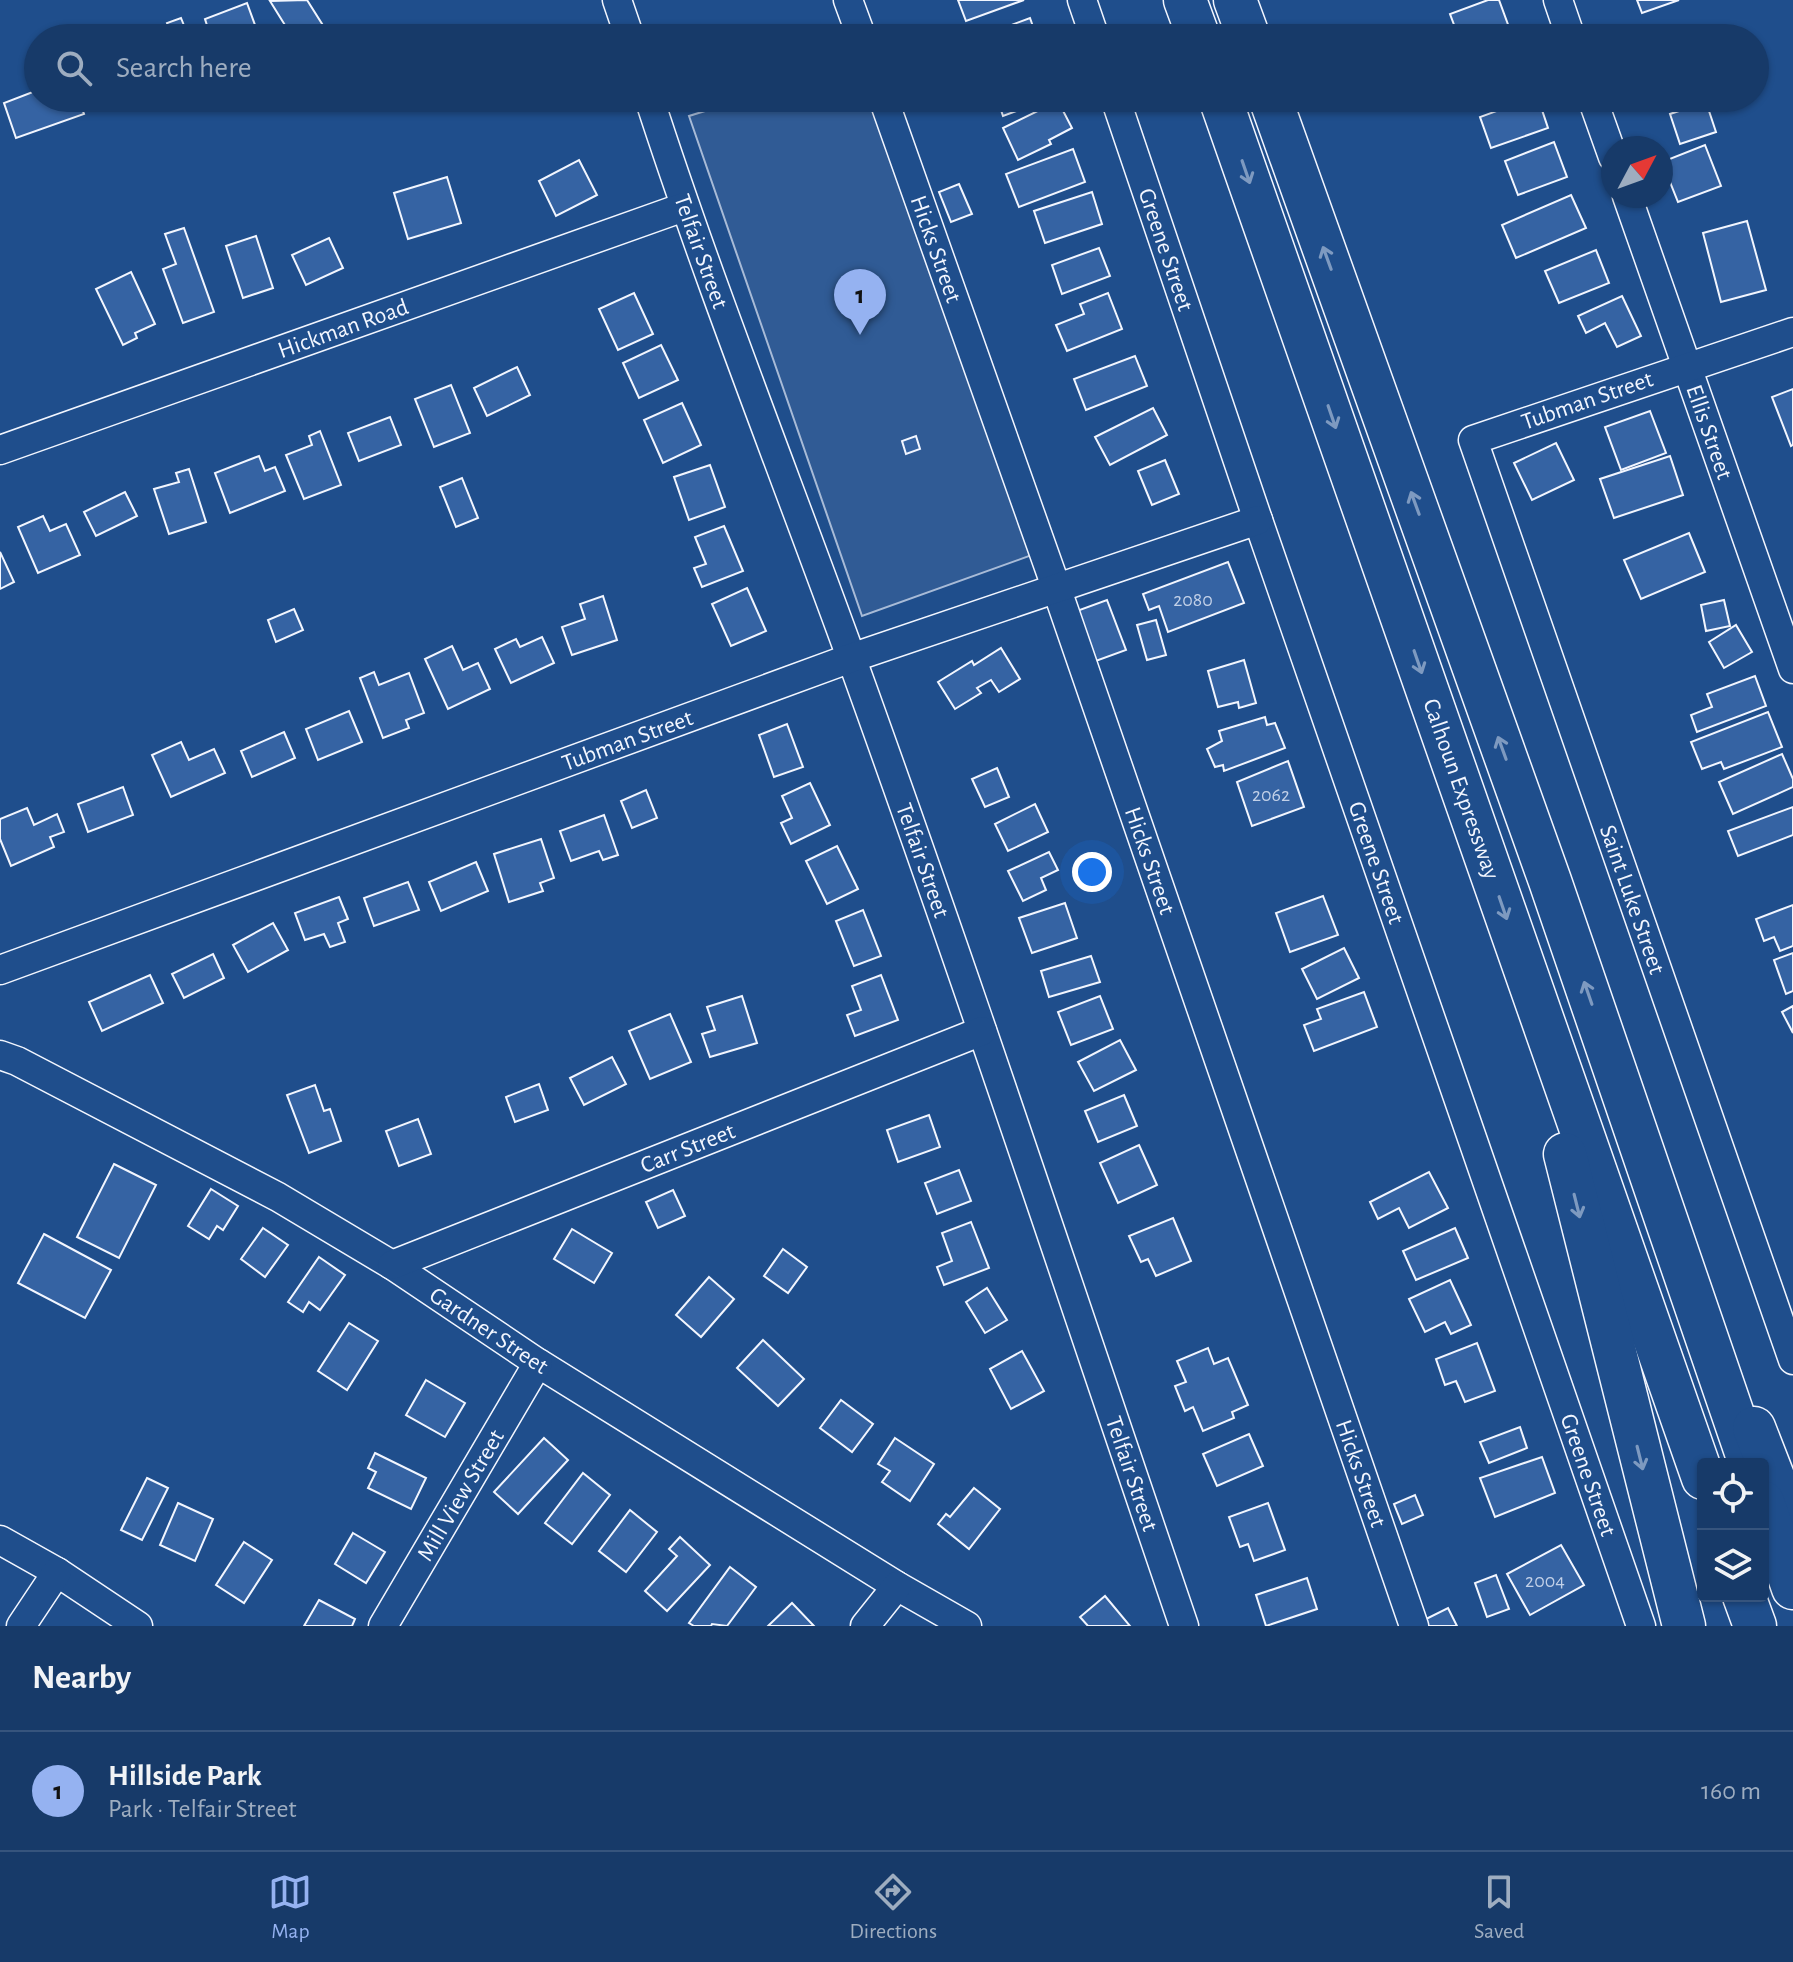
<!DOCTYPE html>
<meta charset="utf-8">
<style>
body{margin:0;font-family:"Alegreya Sans",sans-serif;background:#244571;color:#f1f3f6}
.controls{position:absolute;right:24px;bottom:24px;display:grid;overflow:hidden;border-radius:8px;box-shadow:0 2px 6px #0004}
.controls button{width:72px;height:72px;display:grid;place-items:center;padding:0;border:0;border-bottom:2px solid #36547d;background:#173a69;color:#f1f3f6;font:40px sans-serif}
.compass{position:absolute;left:1601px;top:136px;width:72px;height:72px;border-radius:50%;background:#173a69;box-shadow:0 2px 6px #0004;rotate:49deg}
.you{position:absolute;left:1092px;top:872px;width:28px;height:28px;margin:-20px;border:6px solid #fff;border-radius:50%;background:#1a73e8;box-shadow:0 0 0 12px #1a73e833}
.badge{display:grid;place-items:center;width:52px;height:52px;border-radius:50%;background:#95b2f1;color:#111;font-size:26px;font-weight:700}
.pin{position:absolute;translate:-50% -66px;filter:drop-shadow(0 2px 4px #0008)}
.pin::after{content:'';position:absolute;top:42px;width:28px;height:24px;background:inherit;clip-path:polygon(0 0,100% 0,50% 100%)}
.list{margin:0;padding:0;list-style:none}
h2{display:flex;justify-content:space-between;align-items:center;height:104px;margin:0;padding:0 32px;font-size:34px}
h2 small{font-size:26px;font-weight:400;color:#9eadc0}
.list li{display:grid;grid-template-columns:52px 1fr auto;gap:24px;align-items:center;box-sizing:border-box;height:120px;padding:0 32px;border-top:2px solid #36547d}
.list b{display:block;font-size:30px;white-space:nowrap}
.list p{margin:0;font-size:26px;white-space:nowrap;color:#9eadc0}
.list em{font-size:26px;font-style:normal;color:#9eadc0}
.icon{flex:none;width:44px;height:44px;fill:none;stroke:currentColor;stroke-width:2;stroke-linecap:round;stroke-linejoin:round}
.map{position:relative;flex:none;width:1793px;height:1626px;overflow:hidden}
.search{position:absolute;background:#173a69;box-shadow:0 2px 6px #0004;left:24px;right:24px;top:24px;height:88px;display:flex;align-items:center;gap:20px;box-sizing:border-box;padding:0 28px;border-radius:44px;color:#9eadc0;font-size:30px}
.sheet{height:224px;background:#173a69}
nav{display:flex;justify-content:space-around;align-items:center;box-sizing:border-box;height:112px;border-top:2px solid #36547d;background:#173a69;font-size:22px;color:#9eadc0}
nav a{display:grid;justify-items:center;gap:4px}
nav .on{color:#95b2f1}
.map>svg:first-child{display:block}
.built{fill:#305b95;stroke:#a8bbd7;stroke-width:2}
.building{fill:#3563a3;stroke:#f2f6ff;stroke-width:2}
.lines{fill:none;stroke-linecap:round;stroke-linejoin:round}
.minor-casing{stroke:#f2f6ff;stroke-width:31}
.highway-casing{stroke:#f2f6ff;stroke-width:45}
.minor{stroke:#1f4e8c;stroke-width:28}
.highway{stroke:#1f4e8c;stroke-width:42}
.oneway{stroke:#7e9ac0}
.labels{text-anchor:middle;stroke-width:6;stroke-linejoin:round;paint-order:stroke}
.number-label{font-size:20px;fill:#c3d1e8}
.street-label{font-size:24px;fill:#f2f6ff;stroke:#1f4e8c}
</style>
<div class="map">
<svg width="1793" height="1626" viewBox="0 0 1793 1626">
<rect width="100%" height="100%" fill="#1f4e8c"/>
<polygon class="built" points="747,98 872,98 1032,555 862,616 689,116"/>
<g class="building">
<polygon points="307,0 324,27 306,38 293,38 270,1"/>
<polygon points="958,0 1024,0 966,21"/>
<polygon points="1488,0 1499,0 1510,30 1489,38 1459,38 1450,14"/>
<polygon points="1637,0 1679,0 1642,13"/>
<polygon points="247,3 259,36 211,38 205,19"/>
<polygon points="181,18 189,38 154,38 170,32 167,23"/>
<polygon points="1030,18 1037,38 977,38"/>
<polygon points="38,90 38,98 78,98 84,114 16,138 4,103"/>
<polygon points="98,98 125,98 102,107"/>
<polygon points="172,98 201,98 175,107"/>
<polygon points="997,98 1051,98 1003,116"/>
<polygon points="1532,98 1538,98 1548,128 1491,148 1480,117"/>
<polygon points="1058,101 1072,128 1049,140 1051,144 1018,160 1003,128"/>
<polygon points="1706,102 1716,132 1680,144 1670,114"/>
<polygon points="1554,142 1567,177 1518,195 1505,161"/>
<polygon points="1705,145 1721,186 1678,202 1662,162"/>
<polygon points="1073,149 1085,182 1019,207 1006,174"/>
<polygon points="579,160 597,195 556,216 539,181"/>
<polygon points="447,177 461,223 408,239 394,193"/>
<polygon points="959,184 972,214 951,222 939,192"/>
<polygon points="1092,192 1102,224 1045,243 1034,211"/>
<polygon points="1571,195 1586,228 1516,258 1502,225"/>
<polygon points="1747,221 1766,290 1721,302 1703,233"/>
<polygon points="184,228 214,312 183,323 163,269 176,264 165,234"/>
<polygon points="256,236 273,288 243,298 226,246"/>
<polygon points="329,238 343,268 306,285 292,255"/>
<polygon points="1099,248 1110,276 1062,294 1052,265"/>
<polygon points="1596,250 1609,283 1559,303 1545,271"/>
<polygon points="131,272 155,324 135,333 137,338 123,345 96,289"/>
<polygon points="634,293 653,334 618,350 599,309"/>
<polygon points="1108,293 1122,329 1067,351 1056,325 1084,314 1080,304"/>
<polygon points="1622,296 1641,336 1617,347 1605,323 1586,333 1578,316"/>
<polygon points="661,345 678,380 639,398 623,363"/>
<polygon points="1135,356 1147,386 1086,410 1074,379"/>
<polygon points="517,367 530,395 487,416 474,388"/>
<polygon points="451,385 470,433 434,447 415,399"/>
<polygon points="1793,389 1793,445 1791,446 1772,397"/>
<polygon points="682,403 701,445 663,463 644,420"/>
<polygon points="1153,408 1167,435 1110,465 1095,437"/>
<polygon points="1650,411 1666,453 1621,470 1605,427"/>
<polygon points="390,417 401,445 359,461 348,433"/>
<polygon points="320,431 341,485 304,499 286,455 312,445 309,436"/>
<polygon points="916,436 920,449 906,454 902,441"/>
<polygon points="1556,443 1574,480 1532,500 1514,463"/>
<polygon points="259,456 265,471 275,467 285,491 230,513 215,473"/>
<polygon points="1670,456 1683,495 1614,518 1600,479"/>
<polygon points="1165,460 1179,494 1152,505 1138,471"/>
<polygon points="710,465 725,507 689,520 674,477"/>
<polygon points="189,469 206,522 169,534 154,489 179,482 176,473"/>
<polygon points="462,478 478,518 456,527 440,487"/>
<polygon points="125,492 137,516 96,536 84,512"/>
<polygon points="43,516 50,531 66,524 80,555 38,573 18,527"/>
<polygon points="724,526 743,571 702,587 694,568 706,564 695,537"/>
<polygon points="1689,533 1705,572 1641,599 1624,560"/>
<polygon points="0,552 14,582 0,589"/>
<polygon points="1228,562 1244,603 1168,632 1159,606 1149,610 1143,594"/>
<polygon points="747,588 766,631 731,646 712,604"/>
<polygon points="603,596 617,640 572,655 562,627 585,619 580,604"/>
<polygon points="1107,600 1126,650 1093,662 1074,612"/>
<polygon points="1724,600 1730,626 1706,631 1701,605"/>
<polygon points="294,609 303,630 276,642 268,620"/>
<polygon points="1156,620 1166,655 1147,660 1137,625"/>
<polygon points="1736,625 1752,652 1724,668 1709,642"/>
<polygon points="542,637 554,663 511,683 495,649 516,639 520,647"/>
<polygon points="452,646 463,670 478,663 490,689 448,709 425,659"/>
<polygon points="1001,648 1020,679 999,692 991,680 977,688 981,693 955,709 938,682 972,661 974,665"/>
<polygon points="1244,660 1256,703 1239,708 1238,702 1218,707 1208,671"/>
<polygon points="374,672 379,685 409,673 424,713 406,720 409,728 383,738 360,678"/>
<polygon points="1755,676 1766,706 1697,732 1691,715 1712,707 1707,694"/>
<polygon points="349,711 362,742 318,760 306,729"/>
<polygon points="1768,712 1782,747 1724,769 1721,762 1702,769 1691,742"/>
<polygon points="1265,717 1267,725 1275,723 1285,748 1224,771 1223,765 1215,767 1207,749 1222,741 1219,731"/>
<polygon points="787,724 803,767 774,777 759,735"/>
<polygon points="284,732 295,758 252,777 241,751"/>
<polygon points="181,742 189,760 214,749 225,773 171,797 152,755"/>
<polygon points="1782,754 1793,779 1793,787 1733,814 1719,782"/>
<polygon points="1288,761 1304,807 1252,826 1237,782"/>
<polygon points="997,768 1009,797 985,807 972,779"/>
<polygon points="810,783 830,825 791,844 781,823 792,818 782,796"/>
<polygon points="123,787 133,815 88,832 78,804"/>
<polygon points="646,790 657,818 632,828 621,801"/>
<polygon points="1035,804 1048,832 1008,851 995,824"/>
<polygon points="1793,807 1793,835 1738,856 1728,831"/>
<polygon points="27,808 34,825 57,814 64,832 50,837 54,847 11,866 0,839 0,819"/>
<polygon points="604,815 618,855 603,860 599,851 571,861 560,831"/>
<polygon points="541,839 554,878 540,883 543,891 509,902 494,854"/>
<polygon points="837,846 858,889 827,904 806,861"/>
<polygon points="1049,852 1058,870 1041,878 1046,890 1023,901 1008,871"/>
<polygon points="476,862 488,891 441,911 429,882"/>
<polygon points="408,882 419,910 374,926 364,898"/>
<polygon points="1323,896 1338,935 1290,952 1276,913"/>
<polygon points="339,897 348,919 338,923 345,942 330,947 324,934 305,940 295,913"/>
<polygon points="1065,903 1077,938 1032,953 1019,918"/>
<polygon points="1793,905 1793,946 1780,951 1774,937 1764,941 1756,919"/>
<polygon points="863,910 881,956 854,966 836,921"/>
<polygon points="273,923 288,950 248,972 233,945"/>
<polygon points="1344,948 1359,978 1317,999 1302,969"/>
<polygon points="1793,953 1793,991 1786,994 1774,960"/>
<polygon points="213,954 224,978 184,998 172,974"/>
<polygon points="1091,956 1100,982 1049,997 1041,971"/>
<polygon points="150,975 163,1003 102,1031 89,1002"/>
<polygon points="881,975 898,1020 855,1036 847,1015 861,1010 852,986"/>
<polygon points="1364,992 1377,1027 1314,1051 1304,1025 1321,1019 1317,1009"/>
<polygon points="742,996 757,1043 710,1057 702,1034 715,1030 707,1007"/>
<polygon points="1100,996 1113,1029 1071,1045 1058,1012"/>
<polygon points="1793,1006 1793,1033 1782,1012"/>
<polygon points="670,1014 691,1062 650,1079 629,1031"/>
<polygon points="1120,1040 1136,1070 1094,1091 1078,1062"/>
<polygon points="612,1057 626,1084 584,1105 570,1078"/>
<polygon points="539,1084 548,1110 515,1122 506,1097"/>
<polygon points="315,1085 324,1111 330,1109 341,1141 309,1153 287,1095"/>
<polygon points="1124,1095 1137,1126 1098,1142 1085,1111"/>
<polygon points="929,1115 940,1147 898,1162 887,1130"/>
<polygon points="418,1119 431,1154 399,1166 386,1131"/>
<polygon points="1139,1145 1157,1185 1118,1203 1100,1163"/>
<polygon points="114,1164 156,1185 119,1258 77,1237"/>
<polygon points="959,1170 971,1201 937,1214 925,1183"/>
<polygon points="1429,1172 1448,1208 1409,1228 1399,1208 1378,1219 1370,1202"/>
<polygon points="211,1189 238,1206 223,1230 217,1226 209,1239 188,1226"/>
<polygon points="673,1190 685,1216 658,1228 646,1202"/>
<polygon points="1173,1218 1191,1261 1156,1276 1148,1259 1141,1262 1129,1236"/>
<polygon points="971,1222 989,1268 944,1285 937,1267 952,1261 942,1233"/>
<polygon points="263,1228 288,1245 265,1277 241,1259"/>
<polygon points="1455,1228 1468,1258 1416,1280 1403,1251"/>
<polygon points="572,1229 612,1253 594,1283 554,1259"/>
<polygon points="44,1234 111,1270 85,1318 18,1283"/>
<polygon points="783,1249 807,1267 788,1293 764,1276"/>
<polygon points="319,1257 345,1275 320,1310 309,1302 303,1312 288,1302"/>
<polygon points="709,1277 734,1299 701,1337 676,1315"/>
<polygon points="1450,1280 1471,1325 1451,1334 1445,1322 1425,1332 1409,1299"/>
<polygon points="987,1288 1007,1320 985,1333 966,1302"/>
<polygon points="349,1323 378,1341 347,1390 318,1371"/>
<polygon points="763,1340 804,1379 778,1406 737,1368"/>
<polygon points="1477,1343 1495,1391 1465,1402 1456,1381 1445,1385 1436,1359"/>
<polygon points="1208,1348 1214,1364 1228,1358 1248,1405 1232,1412 1234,1418 1203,1431 1193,1407 1185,1411 1175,1386 1186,1382 1177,1361"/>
<polygon points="1022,1351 1044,1391 1011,1409 990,1369"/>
<polygon points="426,1380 465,1403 445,1437 406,1415"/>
<polygon points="841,1400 873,1424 852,1452 820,1428"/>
<polygon points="1520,1427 1527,1448 1489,1463 1480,1442"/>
<polygon points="1249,1434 1263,1466 1217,1486 1203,1454"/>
<polygon points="544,1438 568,1460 518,1514 494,1492"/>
<polygon points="895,1438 934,1464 910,1501 882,1482 890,1471 878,1464"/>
<polygon points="375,1453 426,1478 411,1509 368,1488 376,1472 368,1468"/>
<polygon points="1542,1457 1555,1493 1495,1517 1480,1478"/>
<polygon points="583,1473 610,1495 572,1544 545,1523"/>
<polygon points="147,1478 168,1488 142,1540 121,1530"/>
<polygon points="974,1488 1000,1509 969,1549 938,1524 946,1514 950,1517"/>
<polygon points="1415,1495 1423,1515 1402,1524 1394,1504"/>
<polygon points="178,1503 213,1519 195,1561 160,1545"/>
<polygon points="1268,1503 1285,1550 1254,1561 1248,1544 1240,1547 1229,1517"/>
<polygon points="630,1510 657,1532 626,1572 599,1551"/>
<polygon points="353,1533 385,1552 366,1583 335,1564"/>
<polygon points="680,1537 710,1565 667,1611 645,1591 677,1556 669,1549"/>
<polygon points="244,1542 272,1560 244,1603 216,1585"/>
<polygon points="1561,1545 1584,1585 1530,1615 1507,1574"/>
<polygon points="730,1567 756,1587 727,1626 712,1624 711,1626 694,1626 689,1623"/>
<polygon points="1496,1575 1509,1609 1487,1617 1475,1583"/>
<polygon points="1307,1578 1317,1609 1266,1626 1256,1595"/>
<polygon points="1105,1596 1130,1626 1088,1626 1080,1617"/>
<polygon points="319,1600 355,1619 352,1626 304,1626"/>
<polygon points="792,1603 814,1626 768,1626"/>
<polygon points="1448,1608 1457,1626 1427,1626 1424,1620"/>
</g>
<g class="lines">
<defs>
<g id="minor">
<polyline points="617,0 630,38"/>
<polyline points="848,0 862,38"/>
<polyline points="1082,0 1095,38"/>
<polyline points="1558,0 1571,38"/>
<path id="s1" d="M649,98c61,188 134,372 202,559 116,321 223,646 333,969"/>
<path id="s2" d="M883,98l173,489 358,1039"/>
<path id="s3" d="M1115,98l143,422 383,1106"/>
<polyline points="1592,98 1613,157"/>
<path id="s4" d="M1627,196l166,473"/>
<path id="s5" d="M1793,332l-320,108 320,920"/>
<path id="s6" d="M0,450l684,-243"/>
<path id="s7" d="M0,970l851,-312 407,-138"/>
<path id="s8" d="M0,1055l17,6 261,136 114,68 146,98 359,223 70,40"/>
<path id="s9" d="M392,1265l590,-234"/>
<polyline points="0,1540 57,1572 138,1626"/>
<polyline points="21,1626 57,1572"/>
<path id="s10" d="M383,1626l155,-263"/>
<polyline points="865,1626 897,1586"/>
</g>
<g id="highway">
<polyline points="1185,0 1199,38"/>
<polyline points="1235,0 1249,38"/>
<path id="s11" d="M1220,98l483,1380"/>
<polyline points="1270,98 1550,881 1750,1464"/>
<polyline points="1565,1154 1684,1626"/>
<polyline points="1754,1428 1793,1528"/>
<polyline points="1763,1502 1793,1588"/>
<polyline points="1744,1596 1755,1626"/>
</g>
</defs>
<use href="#minor" class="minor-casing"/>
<use href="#highway" class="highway-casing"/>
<use href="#minor" class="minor"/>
<use href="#highway" class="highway"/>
</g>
<defs><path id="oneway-shaft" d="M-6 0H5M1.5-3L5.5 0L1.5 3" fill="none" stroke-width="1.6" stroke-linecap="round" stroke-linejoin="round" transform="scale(2)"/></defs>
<g class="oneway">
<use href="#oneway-shaft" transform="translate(1246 172) rotate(71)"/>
<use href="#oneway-shaft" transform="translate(1327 258) rotate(-110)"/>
<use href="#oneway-shaft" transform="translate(1332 417) rotate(71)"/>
<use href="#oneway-shaft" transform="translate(1415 503) rotate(-110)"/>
<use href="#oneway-shaft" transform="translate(1418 662) rotate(71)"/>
<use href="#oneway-shaft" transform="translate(1502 748) rotate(-110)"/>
<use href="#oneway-shaft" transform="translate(1503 908) rotate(71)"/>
<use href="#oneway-shaft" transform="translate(1588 993) rotate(-109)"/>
<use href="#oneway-shaft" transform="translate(1577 1206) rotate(76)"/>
<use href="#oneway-shaft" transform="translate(1640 1458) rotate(76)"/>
</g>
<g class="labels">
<g class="number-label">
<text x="1193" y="606">2080</text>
<text x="1271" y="801">2062</text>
<text x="1545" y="1587">2004</text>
</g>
<g class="street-label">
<text dy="8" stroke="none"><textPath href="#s2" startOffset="160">Hicks Street</textPath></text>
<text dy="8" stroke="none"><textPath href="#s3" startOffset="160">Greene Street</textPath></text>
<text dy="8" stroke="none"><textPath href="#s1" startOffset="162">Telfair Street</textPath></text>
<text dy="8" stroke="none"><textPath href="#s6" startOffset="364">Hickman Road</textPath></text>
<text transform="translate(1587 400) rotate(-19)" y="8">Tubman Street</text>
<text dy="8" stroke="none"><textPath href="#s4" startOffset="250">Ellis Street</textPath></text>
<text dy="8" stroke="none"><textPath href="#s7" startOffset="668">Tubman Street</textPath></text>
<text dy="8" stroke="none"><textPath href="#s11" startOffset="732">Calhoun Expressway</textPath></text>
<text dy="8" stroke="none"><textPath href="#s1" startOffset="810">Telfair Street</textPath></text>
<text dy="8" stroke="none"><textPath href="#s2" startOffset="808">Hicks Street</textPath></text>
<text dy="8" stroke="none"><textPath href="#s3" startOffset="808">Greene Street</textPath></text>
<text dy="8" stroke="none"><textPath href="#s5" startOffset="824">Saint Luke Street</textPath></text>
<text dy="8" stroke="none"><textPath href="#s9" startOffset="318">Carr Street</textPath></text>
<text dy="8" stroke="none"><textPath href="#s8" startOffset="562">Gardner Street</textPath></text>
<text dy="8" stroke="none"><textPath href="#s1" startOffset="1458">Telfair Street</textPath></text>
<text dy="8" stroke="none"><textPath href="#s2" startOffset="1456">Hicks Street</textPath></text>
<text dy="8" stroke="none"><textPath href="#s3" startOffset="1456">Greene Street</textPath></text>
<text dy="8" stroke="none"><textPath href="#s10" startOffset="152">Mill View Street</textPath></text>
</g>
</g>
</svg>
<div class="controls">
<button><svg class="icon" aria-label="locate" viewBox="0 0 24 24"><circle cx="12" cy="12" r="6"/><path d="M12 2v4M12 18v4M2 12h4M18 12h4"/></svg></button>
<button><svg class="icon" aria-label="layers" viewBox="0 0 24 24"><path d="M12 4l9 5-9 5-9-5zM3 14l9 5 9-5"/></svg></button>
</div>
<svg class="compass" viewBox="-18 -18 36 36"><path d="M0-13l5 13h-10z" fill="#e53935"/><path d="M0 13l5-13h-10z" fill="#9eadc0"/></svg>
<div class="you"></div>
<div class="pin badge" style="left:860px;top:335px">1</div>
<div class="search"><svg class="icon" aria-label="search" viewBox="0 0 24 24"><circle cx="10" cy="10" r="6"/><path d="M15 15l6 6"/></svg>Search here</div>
</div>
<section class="sheet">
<h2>Nearby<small></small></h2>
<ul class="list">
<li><span class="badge">1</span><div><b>Hillside Park</b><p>Park · Telfair Street</p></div><em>160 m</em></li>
</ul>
</section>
<nav>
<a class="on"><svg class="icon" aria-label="map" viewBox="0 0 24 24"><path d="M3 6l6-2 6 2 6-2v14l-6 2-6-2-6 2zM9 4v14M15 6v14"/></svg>Map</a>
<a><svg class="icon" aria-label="directions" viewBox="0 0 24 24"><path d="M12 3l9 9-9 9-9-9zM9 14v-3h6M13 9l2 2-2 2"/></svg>Directions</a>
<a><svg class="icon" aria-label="saved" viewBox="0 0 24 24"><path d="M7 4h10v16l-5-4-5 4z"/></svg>Saved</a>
</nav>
